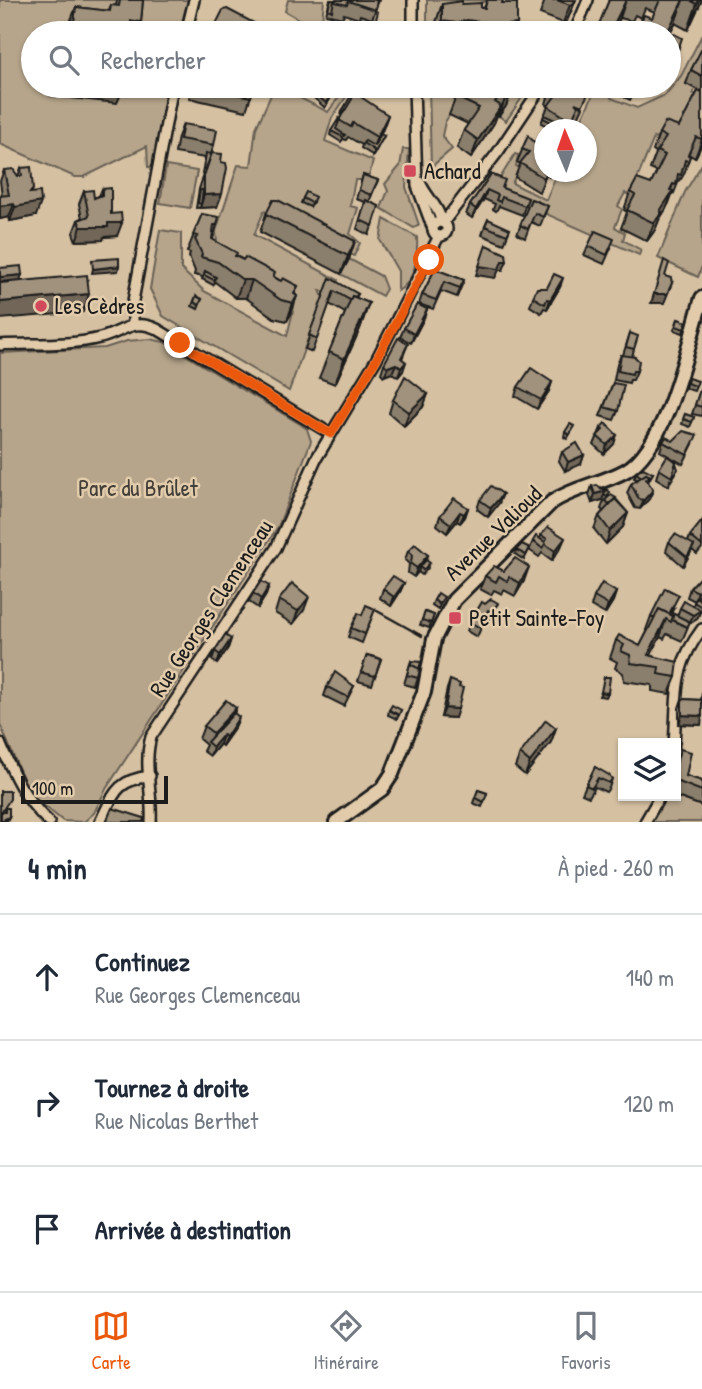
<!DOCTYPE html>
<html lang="fr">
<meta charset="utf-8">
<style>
body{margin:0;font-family:"Patrick Hand",sans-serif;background:#f2f2f3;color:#1f2937}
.controls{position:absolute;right:21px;bottom:21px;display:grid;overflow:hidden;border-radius:0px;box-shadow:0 2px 5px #0004}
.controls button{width:63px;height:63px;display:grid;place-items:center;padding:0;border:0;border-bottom:2px solid #e0e1e3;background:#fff;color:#1f2937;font:35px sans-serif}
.compass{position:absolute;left:534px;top:119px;width:63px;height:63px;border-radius:50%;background:#fff;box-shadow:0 2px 5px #0004;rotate:358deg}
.scale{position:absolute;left:21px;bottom:18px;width:147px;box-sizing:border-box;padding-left:7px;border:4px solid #1c1c1c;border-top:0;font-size:19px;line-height:24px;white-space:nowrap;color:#1c1c1c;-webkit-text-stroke:5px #e1cbaa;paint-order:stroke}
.stop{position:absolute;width:21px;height:21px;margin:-16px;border:5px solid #ea580c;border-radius:50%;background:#fff}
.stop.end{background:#ea580c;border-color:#fff;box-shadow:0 2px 7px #0008}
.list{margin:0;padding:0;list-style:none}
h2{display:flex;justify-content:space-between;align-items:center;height:91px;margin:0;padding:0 28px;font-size:30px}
h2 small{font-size:23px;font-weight:400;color:#747a83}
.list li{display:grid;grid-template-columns:46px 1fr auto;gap:21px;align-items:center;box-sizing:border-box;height:126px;padding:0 28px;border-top:2px solid #e0e1e3}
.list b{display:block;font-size:26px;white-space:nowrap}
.list p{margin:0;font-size:23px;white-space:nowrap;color:#747a83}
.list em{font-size:23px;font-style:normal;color:#747a83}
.icon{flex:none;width:38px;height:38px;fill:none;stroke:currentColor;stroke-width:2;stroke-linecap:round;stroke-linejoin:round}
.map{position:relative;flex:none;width:702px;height:822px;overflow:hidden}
.search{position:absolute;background:#fff;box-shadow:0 2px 5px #0004;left:21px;right:21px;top:21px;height:77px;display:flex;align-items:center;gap:18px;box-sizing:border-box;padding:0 24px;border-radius:38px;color:#747a83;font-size:26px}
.sheet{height:469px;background:#fff}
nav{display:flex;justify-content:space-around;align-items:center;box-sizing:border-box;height:98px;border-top:2px solid #e0e1e3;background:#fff;font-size:19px;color:#747a83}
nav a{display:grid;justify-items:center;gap:4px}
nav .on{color:#ea580c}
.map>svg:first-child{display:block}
.green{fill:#b6a58b;stroke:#696054;stroke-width:2}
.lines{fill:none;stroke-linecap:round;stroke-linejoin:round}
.minor-casing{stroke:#1c1c1c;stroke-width:14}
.secondary-casing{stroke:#1c1c1c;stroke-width:18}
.minor{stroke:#e1cbaa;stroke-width:9}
.secondary{stroke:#e1cbaa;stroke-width:12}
.rail{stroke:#1c1c1c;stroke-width:2.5}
.wall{fill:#8a7e6c;stroke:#1c1c1c;stroke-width:2}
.shaded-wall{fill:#716658;stroke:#1c1c1c;stroke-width:2}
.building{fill:#a1927d;stroke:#1c1c1c;stroke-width:2}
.route{stroke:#ea580c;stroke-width:9}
.poi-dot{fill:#d1495b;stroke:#e1cbaa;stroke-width:2.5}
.labels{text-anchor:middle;stroke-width:5;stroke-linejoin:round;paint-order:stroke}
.poi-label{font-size:23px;fill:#1c1c1c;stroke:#e1cbaa;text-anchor:start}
.park-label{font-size:23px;fill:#423e38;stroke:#e1cbaa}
.street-label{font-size:23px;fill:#1c1c1c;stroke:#e1cbaa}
</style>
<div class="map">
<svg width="702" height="822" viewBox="0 0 702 822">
<rect width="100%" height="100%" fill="#d5c0a2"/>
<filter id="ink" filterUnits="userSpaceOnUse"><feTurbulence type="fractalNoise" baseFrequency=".0143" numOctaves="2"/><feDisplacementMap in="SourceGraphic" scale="14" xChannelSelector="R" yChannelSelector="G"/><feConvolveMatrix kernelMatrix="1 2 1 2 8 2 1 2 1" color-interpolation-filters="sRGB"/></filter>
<g filter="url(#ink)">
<g class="green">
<polygon points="0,0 188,0 179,33 33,33 33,86 168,86 155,166 148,167 147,146 84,177 75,177 0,144"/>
<polygon points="288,0 324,0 322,21 371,33 297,33 299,19 285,11"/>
<polygon points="427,0 488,0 436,22 436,33 427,33"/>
<polygon points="702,35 702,66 686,83 695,89 693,93 702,98 673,145 654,138 630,196 625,193 618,206 622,209 615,227 625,233 623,240 641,250 639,255 510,198 495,186 515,154 518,155 516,166 520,168 512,183 546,200 558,172 586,172 586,130 577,129 597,86 616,86 611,98 637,108 665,95 681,76"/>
<polygon points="275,86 296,86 292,94 328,112 341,94 346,97 332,118 325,141 373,161 368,180 355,180 350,206 358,208 350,234 360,243 354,256 264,211 254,235 338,280 332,295 320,290 323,297 289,391 163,316 150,289 160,230 181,233 181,269 204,291 287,336 294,307 292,302 218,255 216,231 238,165 251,166 256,128"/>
<polygon points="429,86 530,86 506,121 499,116 506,106 467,89 445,122 442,136 452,149 431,167"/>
<polygon points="403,149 409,149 406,187 419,225 414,228 381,208 388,191 385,184 400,166"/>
<polygon points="702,164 702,266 698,277 658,258 685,192"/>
<polygon points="166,166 197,171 190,208 160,203"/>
<path d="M384,219l33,18c1,20 -1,43 -19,54v-20l-18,-31z"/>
<polygon points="349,259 381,276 386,289 382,296 341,274"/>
<polygon points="150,339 164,342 300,424 307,429 311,441 278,527 106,789 94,813 84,822 63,821 36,799 26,786 0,724 0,353 105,348 127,341"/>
<polygon points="664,796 674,796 702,806 702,822 650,822"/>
</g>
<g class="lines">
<defs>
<g id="minor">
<polyline points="413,0 413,33"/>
<polyline points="186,33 194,0"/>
<polyline points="574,33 588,0"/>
<polyline points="414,86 417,186 433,229"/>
<path d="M420,182c5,13 21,27 21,40"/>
<circle cx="440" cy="229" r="7"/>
<polyline points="443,223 498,152 542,86"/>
<polyline points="133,323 133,301 173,86"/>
<path d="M0,345c32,-2 69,1 100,-7 22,-5 33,-21 57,-9l174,105"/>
<path d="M0,743c13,31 24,56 49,79"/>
<path d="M674,743c4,-47 -3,-73 28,-114"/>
<path d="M100,822c14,-28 16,-42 50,-46"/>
<path d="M151,822c2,-28 -8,-58 0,-85l125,-189 40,-89 60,-99 63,-124"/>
<polyline points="645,822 660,796"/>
</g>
<path id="secondary" d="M336,822l46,-33 10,-15 32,-82 10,-53 20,-39 98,-98c23,-15 49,-18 73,-31 43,-24 63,-127 77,-173"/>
</defs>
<use href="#minor" class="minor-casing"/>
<use href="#secondary" class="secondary-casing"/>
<use href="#minor" class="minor"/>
<use href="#secondary" class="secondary"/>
<polyline class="rail" points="370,607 422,636"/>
</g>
<g class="wall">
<polygon points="117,0 143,0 141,22 137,33 62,33 63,30 68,30 69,25 76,7 109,11 111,5 116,6"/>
<polygon points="330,0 379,0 375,11 375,23 373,28 357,23 359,19 344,14 342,18 326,14"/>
<polygon points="487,0 502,3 517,24 514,33 436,33 436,22 442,4 462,4 484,8"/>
<polygon points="545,0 576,0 567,21 563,23 540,14"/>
<polygon points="609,0 702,0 688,30 675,23 670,32 680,44 671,70 669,73 669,33 652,18 655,12 645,8 641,18 635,15 632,21 620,18 613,33 596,33"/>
<polygon points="216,24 273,33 212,33"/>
<polygon points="702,50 702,92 686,84 691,70"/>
<polygon points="190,86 254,86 246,111 189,98 191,92 188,92"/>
<polygon points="295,86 333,86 328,95 333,94 325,108 314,98 315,95 309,91 307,95 294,87"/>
<polygon points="356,86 365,91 363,96 354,91"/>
<polygon points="463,86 509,86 513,88 506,106 499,116 497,115 494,123 471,158 457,148 464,130 468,124 449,115 456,97"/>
<polygon points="553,86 583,107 577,120 574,118 568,130 558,130 554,127 554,129 541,123 548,106 546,104 550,90"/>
<polygon points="621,86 638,86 630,100 618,94"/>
<polygon points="698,91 702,144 695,158 690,155 690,156 684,174 681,179 680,178 674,193 673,192 669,203 659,220 655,230 647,241 621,228 627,212 624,210 630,192 651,184 657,172 650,169 656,153 653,151 659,133 679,127"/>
<polygon points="352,99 388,115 379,137 384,136 372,158 372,155 361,148 362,145 348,137 346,140 343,139 341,142 330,135 331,131 342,116 341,116 342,111"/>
<polygon points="183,124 214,145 211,154 221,162 217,207 196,208 199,189 204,174 202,173 205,158 175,153 178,137"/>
<polygon points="528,136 544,172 552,172 549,177 546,175 539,192 515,177 520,164 517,162"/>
<polygon points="21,168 32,193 36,216 10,221 9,217 0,219 0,196 2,196 0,181 4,170 18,176"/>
<polygon points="491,174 502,188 528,198 522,215 499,206 496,211 493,209 495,204 484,199 472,218 466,214 470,205"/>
<polygon points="363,175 378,180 369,202 379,206 369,235 357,229 365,202 356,199"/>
<polygon points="102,189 111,214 117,236 104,237 103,240 76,241 73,233 78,220 82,218 79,204 84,191 94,198 99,196"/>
<polygon points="303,198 313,202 310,207 301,203"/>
<polygon points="531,199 548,206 540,226 531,222 525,238 517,234"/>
<polygon points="202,214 217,225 213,239 214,241 236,256 274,277 281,281 298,286 295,294 297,296 287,321 274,318 246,298 236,298 215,282 213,285 202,279 203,277 194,275 195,271 189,257 190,253 187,252"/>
<polygon points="266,214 355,241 349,259 341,274 260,232"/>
<polygon points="485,226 510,229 504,244 482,235"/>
<polygon points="588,246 611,248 604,264 584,255"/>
<polygon points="435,269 464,280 457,297 441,291 433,309 419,304 422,295"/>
<polygon points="330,278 358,294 356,298 369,303 360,329 335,384 319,378 345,313 329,304 312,352 305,349"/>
<polygon points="560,287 547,309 544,308 541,313 530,306 533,297"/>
<polygon points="196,296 202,299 198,309 192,306"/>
<polygon points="427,309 424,318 411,343 400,337 404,328"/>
<polygon points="678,319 687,322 683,333 674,330"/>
<polygon points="630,333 634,349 632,357 637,371 633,380 630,380 629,383 614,380 617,364 621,355 623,355"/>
<polygon points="408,344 402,359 403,371 398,377 392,373 384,376 381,373 384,364"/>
<polygon points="688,378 696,386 694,391 685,388"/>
<polygon points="552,382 549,391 537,409 515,396 518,387"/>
<polygon points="613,383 618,411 614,420 600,416"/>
<polygon points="700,390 702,391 702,416 692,414"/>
<polygon points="428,394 423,407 404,426 389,413 393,400"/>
<polygon points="685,414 694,417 690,427 682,424"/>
<polygon points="601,428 614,444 604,454 594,445"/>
<polygon points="572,431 567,439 564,437 565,432"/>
<polygon points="673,441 693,444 683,464 660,451 663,442"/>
<polygon points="562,452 584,455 581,464 565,471 559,461"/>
<polygon points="676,463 676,473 671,481 670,480 669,486 656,478 659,469"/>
<polygon points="636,473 653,473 648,482 653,490 649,499 640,509 635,508 627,493 631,484 637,479 634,478"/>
<polygon points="592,486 616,499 628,513 623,527 606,544 594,529 599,516 603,511 601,509 604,501 602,500 592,503 589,495"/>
<polygon points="480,500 499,503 488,517 477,509"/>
<polygon points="468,508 465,517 460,523 457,521 447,533 437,525 440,516"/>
<polygon points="702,521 702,548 697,554 692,550 683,566 666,551 669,542 688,542 690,536"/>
<polygon points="541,535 561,547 552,560 542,553 539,557 529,550 533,541 540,539"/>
<polygon points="530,548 524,560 515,554 516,550"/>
<polygon points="408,551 428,555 426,560 428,568 422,575 418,572 414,577 408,573 409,564 405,560"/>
<polygon points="504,571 524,581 515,596 504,590 502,594 494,590 491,595 480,589 485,576"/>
<polygon points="702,575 697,598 702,601 702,612 700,611 697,619 689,624 682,641 667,634 664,639 660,637 650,655 676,677 669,694 652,691 652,685 624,681 623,673 615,668 617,662 610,658 616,640 640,646 648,630 646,630 651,616 674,608 671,613 677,616 680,608 693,605 695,601 687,597 690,588"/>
<polygon points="404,583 400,592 391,606 380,598 383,589"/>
<polygon points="269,586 266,595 258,608 249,602 253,593"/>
<polygon points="616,592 613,601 605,614 591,606 594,597"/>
<polygon points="444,597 438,609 432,605 434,600"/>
<polygon points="279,600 304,610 293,624 275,613"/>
<polygon points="485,604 494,612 489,621 485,619 477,637 467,631 470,622"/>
<polygon points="375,609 362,643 348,637 351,628 362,615"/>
<polygon points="425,612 434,615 429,628 420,625"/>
<polygon points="231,639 228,648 217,664 212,660 215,651"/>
<polygon points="367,655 381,659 372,685 358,681"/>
<polygon points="411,661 418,678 415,687 404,684"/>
<polygon points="450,680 455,718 441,717 447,689"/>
<polygon points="354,686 344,706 324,696 327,687"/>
<polygon points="702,693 701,725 679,724 679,708 682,699 701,700"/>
<polygon points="236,708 234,713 236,726 222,746 220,744 210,756 203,751 206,745 199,739 204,726"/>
<polygon points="389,710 401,710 397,719 388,715"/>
<polygon points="556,728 551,742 525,775 515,767 520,754"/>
<polygon points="680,749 686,776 702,781 702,806 674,796 676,796 676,762"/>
<polygon points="595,767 612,779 609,788 606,792 595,787 589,797 582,794 586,785"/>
<polygon points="623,780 623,793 619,791"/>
<polygon points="478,790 487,793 482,807 473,803"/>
</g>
<g class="shaded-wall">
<polygon points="575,0 567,21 563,23 570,5"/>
<polygon points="626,0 620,18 613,33 610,33"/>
<polygon points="683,0 675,23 669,35 667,33"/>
<polygon points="699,0 702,0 688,30 697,4"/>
<polygon points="467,20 489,23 485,33 438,33 442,21"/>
<polygon points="131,21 141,22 137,33 127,33"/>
<polygon points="517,24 514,33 487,33 489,27"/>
<polygon points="680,44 671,70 669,73 676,50"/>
<polygon points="55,86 111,86 121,94 117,103 51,96"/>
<polygon points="513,88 506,106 499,116 505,99"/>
<polygon points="501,106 494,123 471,158 478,140"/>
<polygon points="388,115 383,129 372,150 377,137"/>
<polygon points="702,139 702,144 695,158"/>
<polygon points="673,184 668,199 673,191 666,209 659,220 655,230 647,241 654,223"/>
<polygon points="33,189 28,203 41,202 36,216 10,221 15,207"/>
<polygon points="487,190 484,199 472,218 476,209"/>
<polygon points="222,194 217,207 200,208 204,195"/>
<polygon points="14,204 9,217 0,219 0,206"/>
<polygon points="108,223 122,223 117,236 104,237 103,240 76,241 81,227"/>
<polygon points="355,241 349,259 341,274 348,256"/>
<polygon points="502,261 507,261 503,270 499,270 495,278 476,275 479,266"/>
<polygon points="119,266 118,271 92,273 93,269"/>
<polygon points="22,275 20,280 0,282 0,277"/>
<polygon points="563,278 560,287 547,309 550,300"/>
<polygon points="243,280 252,280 246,298 236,298"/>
<polygon points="672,283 664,303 651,303 654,294"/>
<polygon points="89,294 83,312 0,319 0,302"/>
<polygon points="297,296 291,314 287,321 293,303"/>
<polygon points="369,303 360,329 335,384 344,359"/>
<polygon points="427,309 424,318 411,343 414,334"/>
<polygon points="406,362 403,371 398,377 401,368"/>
<polygon points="396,364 392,373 384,376 388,367"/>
<polygon points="552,382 549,391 537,409 541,400"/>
<polygon points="428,394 423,407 404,426 409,412"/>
<polygon points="617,435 614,444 604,454 607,445"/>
<polygon points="584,455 581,464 565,471 568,462"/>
<polygon points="653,490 649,499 640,509 644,500"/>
<polygon points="606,491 602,500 592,503 595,494"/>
<polygon points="503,494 499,503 488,517 491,508"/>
<polygon points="468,508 465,517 460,523 464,514"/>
<polygon points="460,512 457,521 447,533 451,524"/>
<polygon points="628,513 623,527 606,544 610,531"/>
<polygon points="565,538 561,547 552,560 555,551"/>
<polygon points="694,545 690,554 683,566 687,557"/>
<polygon points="428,555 425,564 420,567 418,572 414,577 417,568"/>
<polygon points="529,567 524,581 515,596 520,583"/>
<polygon points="404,583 400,592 391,606 394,597"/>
<polygon points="269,586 266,595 258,608 261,599"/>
<polygon points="702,588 702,593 694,601 698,592"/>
<polygon points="616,592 613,601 605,614 608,605"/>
<polygon points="309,597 304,610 293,624 298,611"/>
<polygon points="498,603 494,612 489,621 492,612"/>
<polygon points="701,610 697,619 689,624 693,615"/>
<polygon points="666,619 660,637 646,665 648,655"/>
<polygon points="231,639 228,648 217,664 220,655"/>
<polygon points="601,692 608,693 606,697 599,696"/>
<polygon points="236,708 231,722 209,744 213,733"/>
<polygon points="445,708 458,709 455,718 441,717"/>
<polygon points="682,715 702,716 701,725 679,724"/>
<polygon points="239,717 236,726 222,746 226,737"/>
<polygon points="556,728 551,742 525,775 530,762"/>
<polygon points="223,735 220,744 210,756 213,747"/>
<polygon points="9,817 7,821 1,822 1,821"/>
</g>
<g class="building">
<polygon points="120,0 143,0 141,22 131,21 130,33 63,33 63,30 73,30 76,7 110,11 111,5 119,6"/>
<polygon points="331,0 334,0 332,11 328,9"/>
<polygon points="335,0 377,0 375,10 348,1 347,5 335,2"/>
<polygon points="487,0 503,0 502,3 517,3 517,24 489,27 489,23 467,20 457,23 442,21 442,4 462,1 462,4 481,3 481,8 485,8"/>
<polygon points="557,0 575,0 574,3 570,5"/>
<polygon points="609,0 626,0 610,32 597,29"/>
<polygon points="660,0 683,0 668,31 682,38 680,44 676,50 669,48 669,33 635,33 644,15 652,18"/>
<polygon points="690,0 699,0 697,4"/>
<polygon points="227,9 273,33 232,33 230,32 226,33 216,24 223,10"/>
<polygon points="375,11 378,12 375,23 359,19 360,15 372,19"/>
<polygon points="130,30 136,31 136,33 130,33"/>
<polygon points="167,30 174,31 174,33 167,33"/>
<polygon points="701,50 702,50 702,76 691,70"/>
<polygon points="111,86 121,86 121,94 108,93"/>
<polygon points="200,86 254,86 251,97"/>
<polygon points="301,86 309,86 310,87 309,90"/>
<polygon points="356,86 365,86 367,87 364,91"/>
<polygon points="463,86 483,86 478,93 485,98 492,88 489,86 509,86 513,88 505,99 500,95 495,102 501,106 478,140 464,130 479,108 456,97"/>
<polygon points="553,86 570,86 588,94 582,106 575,103 578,106 571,121 548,106 556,95 550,90"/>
<polygon points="335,89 326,103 315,94 317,91 326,96"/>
<polygon points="698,91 702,93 702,139 696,137 688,155 690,156 688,161 685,160 681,175 678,174 676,185 673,184 670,190 673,191 660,211 662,212 654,223 627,210 635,195 630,192 637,179 651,184 665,155 657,151 666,137 659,133 665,122 679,127"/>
<polygon points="355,93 388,115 377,137 353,123 351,127 339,120"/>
<polygon points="352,94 352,99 344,112 342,111"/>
<polygon points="544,115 557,121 555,124 543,118"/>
<polygon points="339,118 340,119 336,129 345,135 343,137 331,131"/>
<polygon points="183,124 217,130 214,145 180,139"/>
<polygon points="381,134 384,136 374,154 374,150 363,143 365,141 374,146"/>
<polygon points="528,136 541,148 544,149 544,172 547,172 544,178 520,163 529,152 522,149"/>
<polygon points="206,153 211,154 206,169 204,169"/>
<polygon points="212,153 222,154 221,162 226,163 227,168 222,194 204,195 204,176"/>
<polygon points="31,167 33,189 30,193 40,192 41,202 15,207 14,204 0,206 0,196 9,195 4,170 13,169 18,176 22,176 21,168"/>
<polygon points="491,174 505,180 502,188 528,198 525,206 502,197 500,202 496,200 498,195 487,190 476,209 470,205"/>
<polygon points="363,175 378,180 371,195 359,190"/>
<polygon points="111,188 111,214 121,213 122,223 108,223 108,227 81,227 78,220 89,216 84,191 93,190 94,198 102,195 102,189"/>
<polygon points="200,190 203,190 201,204 198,203"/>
<polygon points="306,192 315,197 312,203 303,198"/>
<polygon points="531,199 548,206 543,217 535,213 528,229 520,225"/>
<polygon points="273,200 278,200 355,241 348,256 266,214"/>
<polygon points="366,200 379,206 373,226 360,220"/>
<polygon points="202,214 219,217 217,225 214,225 212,239 237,253 235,256 243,260 245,257 275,273 273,277 281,281 283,278 298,286 294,294 297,296 293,303 281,300 252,280 243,280 218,262 201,257 202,254 195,239 198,236 193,235"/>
<polygon points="488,219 510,229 507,235 485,226"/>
<polygon points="595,231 614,239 607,255 588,246"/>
<polygon points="486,245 506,254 507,261 502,261 499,269 479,266"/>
<polygon points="119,258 119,266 93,269 92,260"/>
<polygon points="664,260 669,263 665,276 671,278 672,283 667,294 654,294"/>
<polygon points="21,266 22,275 0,277 0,268"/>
<polygon points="435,269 464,280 460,288 444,282 436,300 422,295"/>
<polygon points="205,271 216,277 214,280 204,275"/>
<polygon points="554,274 563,278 550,300 547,299 545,304 533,297 537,288 547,288"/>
<polygon points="87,275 89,294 0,302 0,283"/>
<polygon points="330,278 358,294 355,297 352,296 350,300 334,291 317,339 309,335"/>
<polygon points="196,296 202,299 199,305 194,302"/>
<polygon points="352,296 369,303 344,359 329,352"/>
<polygon points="417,304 427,309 414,334 404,328"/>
<polygon points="678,319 687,322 684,329 676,326"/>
<polygon points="630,333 638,336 634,349 626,347"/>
<polygon points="398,338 408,344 401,358 406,362 401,368 396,364 388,367 384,364"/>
<polygon points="621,355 635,357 639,361 637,371 633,371 632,374 618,371"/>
<polygon points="531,368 552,382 541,400 518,387"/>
<polygon points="405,376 428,394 409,412 393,400"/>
<polygon points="688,378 698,381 696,386 687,383"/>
<polygon points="613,383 624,385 618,411 604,407"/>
<polygon points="700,390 702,391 702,407 695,405"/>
<polygon points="685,414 694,417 692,422 683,419"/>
<polygon points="605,423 617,435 607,445 597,436 603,430 601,428"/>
<polygon points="570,424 574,426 569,435 565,432"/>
<polygon points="683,431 697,435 687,455 663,442 666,437 673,441"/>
<polygon points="577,443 584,455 568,462 562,452"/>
<polygon points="667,456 676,462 672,477 659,469"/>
<polygon points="676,463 678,469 673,476 672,476"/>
<polygon points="643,468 653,473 648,480 650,476 646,474 642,477 636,473"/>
<polygon points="646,474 650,476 646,479 653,490 644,500 639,499 631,484"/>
<polygon points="597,485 606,491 595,494 592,486"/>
<polygon points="491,486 503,494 491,508 480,500"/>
<polygon points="603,487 610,492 607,497 604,495 606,491 601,488"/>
<polygon points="611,495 616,498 609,504 605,500"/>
<polygon points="454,498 468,508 464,514 460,512 451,524 440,516"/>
<polygon points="615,499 628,513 610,531 599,516"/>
<polygon points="702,521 702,543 701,545 690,536"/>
<polygon points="548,527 565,538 555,551 545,544 542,548 533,541 536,536 545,542 547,539 541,535"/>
<polygon points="675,534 694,545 687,557 669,542"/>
<polygon points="415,544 428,555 417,568 411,564 412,555 408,551"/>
<polygon points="522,544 530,548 526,555 516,550"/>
<polygon points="515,558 529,567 520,583 509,577 507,581 499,576 496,582 485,576 494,566 504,571"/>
<polygon points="426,560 430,563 423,570 420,567"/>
<polygon points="702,575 702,588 698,592 690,588"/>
<polygon points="393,576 404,583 394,597 383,589"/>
<polygon points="261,581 269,586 261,599 253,593"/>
<polygon points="292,583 309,597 298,611 279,600"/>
<polygon points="602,583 616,592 608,605 594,597"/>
<polygon points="665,588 679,595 670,612 690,622 687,627 672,620 673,616 659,609 654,618 651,616"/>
<polygon points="438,593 444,597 439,604 434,600"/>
<polygon points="697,598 702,601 702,607 694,602"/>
<polygon points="491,599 498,603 492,612 488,610 480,628 470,622 482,602 485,604"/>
<polygon points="684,601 701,610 693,615 680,608"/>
<polygon points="366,605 375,609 365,634 351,628 358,613 362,615"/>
<polygon points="659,609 673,616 671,622 666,619 648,655 678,662 676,677 658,674 659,667 631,663 630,655 621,651 624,645 616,640 619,635 640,646"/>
<polygon points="425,612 434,615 431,623 422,620"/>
<polygon points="225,635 231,639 220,655 215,651"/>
<polygon points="367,655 381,659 375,676 361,672"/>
<polygon points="411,661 421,662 419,669 411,665"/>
<polygon points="410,664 420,669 418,678 407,675"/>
<polygon points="335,672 354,686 348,697 327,687"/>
<polygon points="604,677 610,677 608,693 601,692"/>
<polygon points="450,680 460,684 459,687 463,688 458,709 445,708"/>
<polygon points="682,699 702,700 702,716 682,715"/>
<polygon points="226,700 236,708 213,733 204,726"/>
<polygon points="392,705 401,710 399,715 389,710"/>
<polygon points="234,713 239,717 226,737 223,735 213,747 207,742"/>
<polygon points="546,720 556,728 530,762 520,754"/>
<polygon points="680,749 691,752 686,776 702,781 702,791 676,781 676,764"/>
<polygon points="595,767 609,775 612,779 609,783 598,778 592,788 586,785"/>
<polygon points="478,790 487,793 484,802 475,798"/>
<polygon points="0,791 10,791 10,799 1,813 0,822"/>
<polygon points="5,808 9,808 9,817 1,821 1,812 5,812"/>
<polygon points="112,808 144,818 143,822 106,822"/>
</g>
</g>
<g class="lines" filter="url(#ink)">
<polyline class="route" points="180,343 331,434 376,360 429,260"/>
</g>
<g class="poi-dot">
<rect x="403" y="164" width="14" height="14" rx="3.5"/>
<circle cx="41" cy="306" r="7"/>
<rect x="448" y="611" width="14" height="14" rx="3.5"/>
</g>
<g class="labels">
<g class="poi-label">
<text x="424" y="179">Achard</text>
<text x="55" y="314">Les Cèdres</text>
<text x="469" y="626">Petit Sainte-Foy</text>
</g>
<g class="park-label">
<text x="138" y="496">Parc du Brûlet</text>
</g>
<g class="street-label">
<text transform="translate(493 533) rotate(-44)" y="8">Avenue Valioud</text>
<text transform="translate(211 608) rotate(-57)" y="8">Rue Georges Clemenceau</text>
</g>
</g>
</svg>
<div class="controls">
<button><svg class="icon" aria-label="layers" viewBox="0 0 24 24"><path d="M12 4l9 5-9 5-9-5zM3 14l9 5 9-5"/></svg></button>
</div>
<svg class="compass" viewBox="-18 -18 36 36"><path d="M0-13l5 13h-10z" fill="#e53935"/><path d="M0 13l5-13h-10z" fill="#747a83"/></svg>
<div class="scale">100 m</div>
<div class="stop" style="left:429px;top:260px"></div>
<div class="stop end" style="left:180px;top:343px"></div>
<div class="search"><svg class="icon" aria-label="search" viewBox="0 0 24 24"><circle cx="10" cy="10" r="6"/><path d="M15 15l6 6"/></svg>Rechercher</div>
</div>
<section class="sheet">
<h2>4 min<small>À pied · 260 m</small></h2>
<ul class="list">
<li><svg class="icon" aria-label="ahead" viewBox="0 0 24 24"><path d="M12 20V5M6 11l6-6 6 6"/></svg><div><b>Continuez</b><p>Rue Georges Clemenceau</p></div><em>140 m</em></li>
<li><svg class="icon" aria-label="right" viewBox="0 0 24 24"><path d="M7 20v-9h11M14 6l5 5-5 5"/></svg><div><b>Tournez à droite</b><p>Rue Nicolas Berthet</p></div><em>120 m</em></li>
<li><svg class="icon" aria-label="arrive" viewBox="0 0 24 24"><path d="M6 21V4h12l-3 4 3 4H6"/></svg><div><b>Arrivée à destination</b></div></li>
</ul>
</section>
<nav>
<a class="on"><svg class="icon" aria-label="map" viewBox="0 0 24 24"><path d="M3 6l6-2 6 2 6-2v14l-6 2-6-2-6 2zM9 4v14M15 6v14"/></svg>Carte</a>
<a><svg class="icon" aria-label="directions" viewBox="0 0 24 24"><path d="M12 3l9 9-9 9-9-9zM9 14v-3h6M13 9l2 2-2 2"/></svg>Itinéraire</a>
<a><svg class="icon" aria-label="saved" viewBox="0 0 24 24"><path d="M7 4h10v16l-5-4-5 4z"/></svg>Favoris</a>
</nav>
